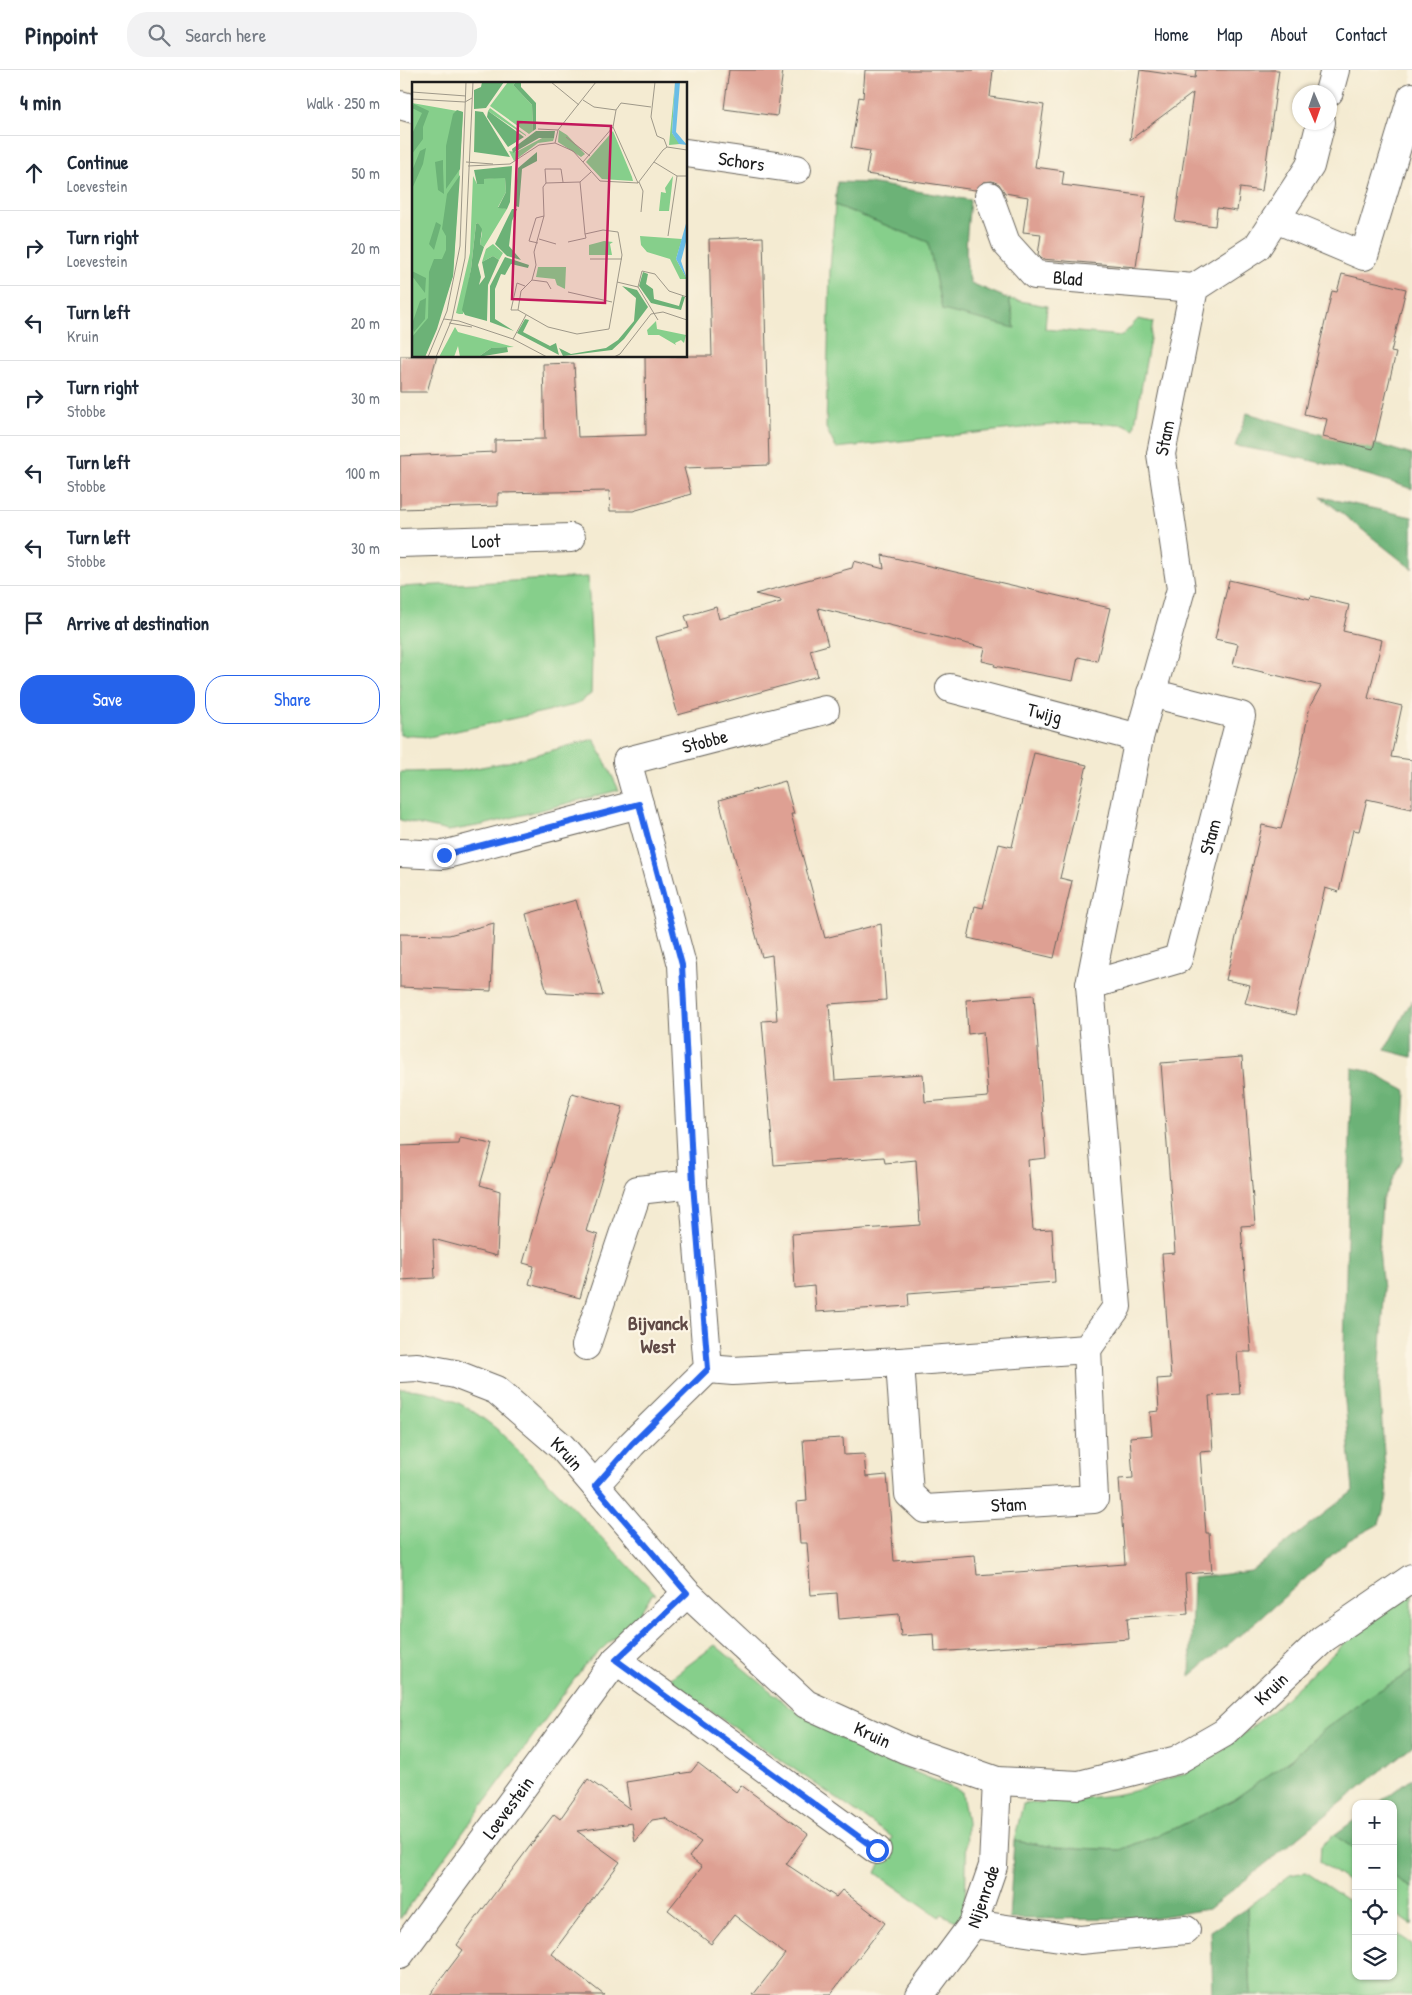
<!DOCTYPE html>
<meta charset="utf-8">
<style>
body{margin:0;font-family:"Patrick Hand",sans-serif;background:#f2f2f3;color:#1f2937}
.controls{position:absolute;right:15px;bottom:15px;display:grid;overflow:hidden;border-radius:10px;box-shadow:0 1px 4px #0004}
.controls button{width:45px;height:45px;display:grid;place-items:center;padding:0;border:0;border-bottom:1px solid #e0e1e3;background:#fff;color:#1f2937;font:25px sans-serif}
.compass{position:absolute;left:892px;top:15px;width:45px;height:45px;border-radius:50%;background:#fff;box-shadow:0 1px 4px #0004;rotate:178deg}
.stop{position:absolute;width:15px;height:15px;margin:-11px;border:4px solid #2563eb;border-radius:50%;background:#fff}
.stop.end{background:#2563eb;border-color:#fff;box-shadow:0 1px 5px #0008}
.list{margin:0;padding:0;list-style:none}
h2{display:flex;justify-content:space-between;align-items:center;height:65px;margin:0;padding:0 20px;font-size:21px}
h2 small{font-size:16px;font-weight:400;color:#747a83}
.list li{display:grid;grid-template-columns:32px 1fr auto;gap:15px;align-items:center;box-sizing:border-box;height:75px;padding:0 20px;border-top:1px solid #e0e1e3}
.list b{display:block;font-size:19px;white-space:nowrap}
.list p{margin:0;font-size:16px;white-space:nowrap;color:#747a83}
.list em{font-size:16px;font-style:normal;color:#747a83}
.actions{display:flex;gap:10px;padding:15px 20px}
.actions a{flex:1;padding:11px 0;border:1px solid #2563eb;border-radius:20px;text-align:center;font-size:18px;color:#2563eb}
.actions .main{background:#2563eb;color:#fff}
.icon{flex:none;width:28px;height:28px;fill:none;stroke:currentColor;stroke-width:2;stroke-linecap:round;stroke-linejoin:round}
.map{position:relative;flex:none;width:1012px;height:1925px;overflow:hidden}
header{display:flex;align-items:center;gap:30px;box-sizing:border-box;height:70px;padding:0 25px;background:#fff;border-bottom:1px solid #e0e1e3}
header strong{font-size:24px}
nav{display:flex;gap:28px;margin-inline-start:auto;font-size:18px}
.search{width:350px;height:45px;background:#f2f2f3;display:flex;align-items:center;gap:12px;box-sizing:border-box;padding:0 18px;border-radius:20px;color:#747a83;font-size:19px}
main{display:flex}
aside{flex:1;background:#fff}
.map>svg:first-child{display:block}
.green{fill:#86cf8b;stroke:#517654}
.forest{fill:#6cb277;stroke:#44674a}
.building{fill:#dea093}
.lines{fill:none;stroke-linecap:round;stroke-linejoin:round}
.minor-casing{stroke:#68645c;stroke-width:30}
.minor{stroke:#fff;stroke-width:28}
.route{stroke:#2563eb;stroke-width:6}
.labels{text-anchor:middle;stroke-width:4.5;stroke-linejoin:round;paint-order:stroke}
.street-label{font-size:19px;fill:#1c1c1c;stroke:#fcf5e5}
.neighbourhood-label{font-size:20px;font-weight:bold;fill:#604a46;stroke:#fcf5e5}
.inset-road{fill:none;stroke:#9e9889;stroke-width:1}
.view{fill:#c2185b;fill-opacity:0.15;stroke:#c2185b;stroke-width:2.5}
.inset-edge{fill:none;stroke:#1c1c1c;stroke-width:2.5}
</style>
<header>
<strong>Pinpoint</strong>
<div class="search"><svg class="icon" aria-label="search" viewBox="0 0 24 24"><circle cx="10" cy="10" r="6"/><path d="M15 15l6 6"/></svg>Search here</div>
<nav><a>Home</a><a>Map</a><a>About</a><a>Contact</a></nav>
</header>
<main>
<aside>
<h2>4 min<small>Walk · 250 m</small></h2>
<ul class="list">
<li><svg class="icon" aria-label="ahead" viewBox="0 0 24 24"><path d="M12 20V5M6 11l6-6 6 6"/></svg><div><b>Continue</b><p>Loevestein</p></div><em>50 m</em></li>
<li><svg class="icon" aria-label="right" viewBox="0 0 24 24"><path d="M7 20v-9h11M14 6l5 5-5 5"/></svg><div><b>Turn right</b><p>Loevestein</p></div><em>20 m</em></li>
<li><svg class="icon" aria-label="left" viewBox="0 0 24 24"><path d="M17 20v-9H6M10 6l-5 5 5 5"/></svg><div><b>Turn left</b><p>Kruin</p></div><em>20 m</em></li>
<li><svg class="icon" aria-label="right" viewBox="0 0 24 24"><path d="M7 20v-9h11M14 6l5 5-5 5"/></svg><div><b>Turn right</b><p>Stobbe</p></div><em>30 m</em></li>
<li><svg class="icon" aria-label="left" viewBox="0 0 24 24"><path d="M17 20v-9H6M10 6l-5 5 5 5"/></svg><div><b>Turn left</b><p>Stobbe</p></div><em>100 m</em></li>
<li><svg class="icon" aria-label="left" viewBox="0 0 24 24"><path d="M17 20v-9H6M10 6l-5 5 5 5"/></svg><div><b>Turn left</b><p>Stobbe</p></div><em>30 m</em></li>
<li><svg class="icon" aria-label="arrive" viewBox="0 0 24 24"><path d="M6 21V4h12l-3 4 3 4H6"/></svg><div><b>Arrive at destination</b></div></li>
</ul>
<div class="actions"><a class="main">Save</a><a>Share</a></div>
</aside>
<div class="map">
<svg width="1012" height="1925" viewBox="0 0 1012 1925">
<rect width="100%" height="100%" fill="#fcf5e5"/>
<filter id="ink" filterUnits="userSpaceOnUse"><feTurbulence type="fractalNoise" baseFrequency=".02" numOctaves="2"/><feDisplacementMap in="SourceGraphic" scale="10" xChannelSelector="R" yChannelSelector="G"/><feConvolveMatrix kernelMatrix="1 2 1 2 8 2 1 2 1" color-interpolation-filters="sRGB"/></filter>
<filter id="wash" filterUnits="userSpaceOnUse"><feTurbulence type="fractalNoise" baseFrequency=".0096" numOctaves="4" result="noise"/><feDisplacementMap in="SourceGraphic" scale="20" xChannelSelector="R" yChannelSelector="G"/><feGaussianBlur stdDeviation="1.12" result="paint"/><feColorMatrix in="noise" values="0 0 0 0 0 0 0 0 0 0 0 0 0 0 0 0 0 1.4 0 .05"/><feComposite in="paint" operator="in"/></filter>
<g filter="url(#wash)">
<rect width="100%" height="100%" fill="#f4ebd2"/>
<g class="green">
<polygon points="435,135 528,172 615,258 609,229 647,236 645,259 722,266 738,249 753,252 734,359 723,354 669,353 436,378 426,358 430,200"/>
<polygon points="188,507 192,586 191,624 175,635 29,667 0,665 0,517"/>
<polygon points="194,669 219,720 83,755 48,761 0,750 0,702 60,701 108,692"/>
<path d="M0,1319c41,0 67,16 98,41l158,164h-4l-12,19 -56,53 -184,253z"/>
<polygon points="1012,1519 1012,1601 970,1626 925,1659 890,1690 833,1730 776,1758 720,1780 656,1777 614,1771 623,1734 715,1725 742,1719 785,1703 823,1680 873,1640 963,1556"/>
<polygon points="315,1575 391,1638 458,1678 562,1722 567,1752 565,1844 560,1853 541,1844 539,1847 476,1803 492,1767 267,1611"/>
<polygon points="934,1765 956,1780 956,1817 920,1792 921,1776"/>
<polygon points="906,1802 956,1836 956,1906 993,1906 993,1861 1012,1874 1012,1925 851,1925 847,1838 890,1805"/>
<polygon points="993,1806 1012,1818 1012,1855 993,1842"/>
</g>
<g class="forest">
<path d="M437,112l32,1 101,17c-2,27 -8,57 1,83l38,16 6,29 -73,-18 -14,-68 -93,-37z"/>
<path d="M847,343l80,23 56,10 29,9v34c-58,-20 -116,-33 -177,-43z"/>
<polygon points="921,427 1012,447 1012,499"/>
<polygon points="1012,930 1012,987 985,980"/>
<polygon points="952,998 968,1001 1006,1021 1002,1091 982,1130 979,1180 984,1229 979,1310 987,1428 979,1454 949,1470 858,1550 790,1606 793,1508 851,1501 953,1421 943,1309"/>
<polygon points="1012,1601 1012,1676 809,1839 751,1848 609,1849 614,1771 656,1777 720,1780 776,1758 833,1730 890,1690 925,1659 970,1626"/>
<polygon points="1012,1708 1012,1818 993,1806 993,1734 977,1734"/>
<polygon points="956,1749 956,1780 934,1765"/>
<polygon points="847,1838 851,1925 813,1925 811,1861"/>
</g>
<g id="blocks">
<g class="building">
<polygon points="329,0 383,0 377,46 324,39"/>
<polygon points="465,0 593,0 590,27 644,35 635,97 664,101 662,115 746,126 736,197 642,189 638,185 641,164 623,162 628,127 605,123 599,114 592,111 583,112 575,120 466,104 470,81 451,78 459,27 463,28"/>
<polygon points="740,0 795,8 796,0 879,0 862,121 840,118 837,141 817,138 815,156 775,151 793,23 730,70"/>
<polygon points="363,167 369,395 284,398 291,424 233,441 210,441 209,421 98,423 98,436 0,439 0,386 95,382 95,370 145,369 143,294 174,293 178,367 246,365 245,286 312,286 309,169"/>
<polygon points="942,204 1006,219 991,282 996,283 973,379 923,367 927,349 904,344 932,221 937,222"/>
<polygon points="0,286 37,286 27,322 0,322"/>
<polygon points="482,485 710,538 697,591 678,587 673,611 594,596 595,594 582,591 585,578 418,538 428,575 410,580 418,606 278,645 256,567 289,558 285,546 316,537 319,549 381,532 381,530 355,524 452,498 454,491 484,499"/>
<polygon points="829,510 910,529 911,526 949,535 943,561 982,570 968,628 1002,636 991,687 1012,690 1012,739 967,729 959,761 953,760 939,822 925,818 895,945 845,933 850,915 826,910 862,755 881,759 898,695 910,636 921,616 833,595 838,574 815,569"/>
<polygon points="634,683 687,695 660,808 672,811 654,888 568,868 575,836 583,838 599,774 612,777"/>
<polygon points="385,711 394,744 391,744 425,868 481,854 486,930 429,934 435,1010 523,1004 525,1032 588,1027 583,962 568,964 566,930 634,925 646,1088 628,1090 633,1160 652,1159 655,1212 508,1223 509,1236 416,1242 414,1216 395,1218 392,1164 520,1155 516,1090 485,1093 484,1087 374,1095 362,951 377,950 372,885 362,887 319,730"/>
<polygon points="176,830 194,893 203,926 147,923 126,844"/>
<polygon points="94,853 91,921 0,917 0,864 49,865"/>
<polygon points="842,987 855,1155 841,1156 851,1282 837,1282 840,1324 809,1326 813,1381 800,1382 806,1463 809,1463 812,1502 785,1504 788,1544 727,1548 729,1569 535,1582 534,1564 501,1566 499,1544 439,1549 437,1523 411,1525 407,1473 400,1473 397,1432 407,1431 403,1370 443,1368 444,1385 464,1384 466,1407 487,1405 494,1491 575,1485 577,1505 725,1494 719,1409 733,1408 730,1367 752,1365 750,1342 759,1341 757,1309 771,1308 762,1184 775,1183 761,993"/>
<polygon points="172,1023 223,1037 186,1161 198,1165 180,1228 129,1214 134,1196 123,1193"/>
<polygon points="60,1068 92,1074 80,1115 100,1121 97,1186 33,1169 35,1208 0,1210 0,1076 59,1074"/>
<polygon points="298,1693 336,1722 341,1715 408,1764 386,1794 436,1827 442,1820 485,1853 430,1925 353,1925 385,1884 334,1845 311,1874 268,1840 302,1797 289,1787 301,1772 265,1748 252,1750 235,1772 232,1753 177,1761 220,1792 152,1884 204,1925 29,1925 63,1880 57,1875 71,1855 154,1744 160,1749 188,1709 230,1739 226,1712 291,1702"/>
</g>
</g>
</g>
<g filter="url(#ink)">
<use href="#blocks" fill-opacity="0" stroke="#68645c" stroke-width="1"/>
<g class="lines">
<defs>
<g id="minor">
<polyline points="929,22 935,0"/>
<polyline points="0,35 14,39"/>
<path id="s1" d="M286,83l111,16"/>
<path id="s2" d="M589,126l17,47 29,32 159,13"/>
<polyline points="876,149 964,186 1012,27"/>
<path id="s3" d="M0,473l171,-5"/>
<path id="s4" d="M550,618l189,50"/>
<path id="s5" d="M239,734l-12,-43 198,-51"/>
<polyline points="0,783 43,785 239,734 282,895 293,1114 308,1299 232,1374 195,1415"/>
<path id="s6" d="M690,915l88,-26 63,-243 -90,-23"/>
<polyline points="186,1276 238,1120 293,1114"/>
<path id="s7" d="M500,1292l9,132 16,15 169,-10 -7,-150"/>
<path id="s8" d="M0,1298l17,-1 38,7 41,16 66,57 125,146 119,111 99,45 92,32 82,4 98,-25 47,-27 99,-94 89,-61"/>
<path id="s9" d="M308,1299l25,2 167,-9 187,-13 30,-42 -27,-322 49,-247 42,-149 -20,-135 33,-166 63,-41 53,-81 11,-44"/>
<polyline points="216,1590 477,1780"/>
<polyline points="573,1854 680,1870 786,1860"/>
<path id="s10" d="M0,1884l216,-294 71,-67"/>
<path id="s11" d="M520,1925l53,-71 20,-58 4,-85"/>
</g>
</defs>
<use href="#minor" class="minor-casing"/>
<use href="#minor" class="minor"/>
</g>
</g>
<g class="lines" filter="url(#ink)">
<polyline class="route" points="44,785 239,734 282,895 293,1114 308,1299 232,1374 195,1416 287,1523 216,1590 477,1780"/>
</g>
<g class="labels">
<g class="street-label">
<text dy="7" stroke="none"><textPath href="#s1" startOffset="56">Schors</textPath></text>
<text dy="7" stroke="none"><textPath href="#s2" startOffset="126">Blad</textPath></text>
<text dy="7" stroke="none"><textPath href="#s9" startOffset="1314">Stam</textPath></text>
<text dy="7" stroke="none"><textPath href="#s3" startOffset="86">Loot</textPath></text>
<text dy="7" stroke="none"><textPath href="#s4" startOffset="98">Twijg</textPath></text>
<text dy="7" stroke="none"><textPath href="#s5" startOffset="125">Stobbe</textPath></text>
<text dy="7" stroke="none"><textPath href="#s6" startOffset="218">Stam</textPath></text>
<text dy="7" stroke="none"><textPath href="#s8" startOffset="195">Kruin</textPath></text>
<text dy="7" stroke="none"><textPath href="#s7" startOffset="238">Stam</textPath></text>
<text dy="7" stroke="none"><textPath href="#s8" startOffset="1050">Kruin</textPath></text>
<text dy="7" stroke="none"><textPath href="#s8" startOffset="615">Kruin</textPath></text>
<text dy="7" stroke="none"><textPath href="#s10" startOffset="182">Loevestein</textPath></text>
<text dy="7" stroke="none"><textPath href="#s11" startOffset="118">Nijenrode</textPath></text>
</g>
<g class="neighbourhood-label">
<text x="258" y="1260">Bijvanck<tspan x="258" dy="23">West</tspan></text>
</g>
</g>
<g transform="translate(12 12)">
<rect width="275" height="275" fill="#f4ebd2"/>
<path d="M96,0h8l-3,3 19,20 1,26 -4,3 -39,-28zM263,0l-3,51 8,11 -11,1zM0,21l51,9 -10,164 -28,81h-13zM78,26l36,27v1l-38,-25zM147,48l8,5 18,19 -4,3 -23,-15zM201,49l19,46 1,4 -31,-2 -16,-17zM132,55l10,1 -1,3 -15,2 -24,18 -5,-10 7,1zM61,94l4,8 7,-5 21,-2 1,15 -8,15 9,2 -23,38 -4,-3 2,-11 -4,-10 -2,1 -5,45 -8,45h-4l-3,-1 14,-60zM261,94l-4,35h-10l2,-19 5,1 -1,-5zM228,154l42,3 -6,20 11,20h-7l-10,-20 -23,-7 -6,-7zM192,159l9,1 -3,2 2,11h-23v-10zM81,162l10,9 -4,7 -6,-4 -11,6 4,-13zM126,185h28l-1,22 -8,-4 -2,-6 -19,-2zM244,239l1,8 29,6 -2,8 -3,-3 -6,3 1,2 -17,-10h-11l-1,-5zM43,245l3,5 56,15 -23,1 -13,9h-18l-2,-11 -4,11h-15z" fill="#86cf8b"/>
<path d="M70,0h22l-18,26 -12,1v-19l7,-3zM104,0h5v5l15,16v26l-3,2 -1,-26 -19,-20zM2,22l15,7 -6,16v12l-11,15v-20l10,-21 -10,-5zM45,28l6,2 -3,57 -14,20v-43l7,-32zM63,29l8,1 27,45 -36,-5zM76,29l3,2 33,24 -16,10 -21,-30zM124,49h19l-1,7h-15l-26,15 -1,-4zM14,66l-3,16 -11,25v-18l8,-20zM125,70v9l-15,8 -3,38 -4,-1 3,-38zM31,78v8l1,26 -6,-4 -3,-28zM100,84l-2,36 -3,7 -9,-1 8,-16 -1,-14 -21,1v5h-7l-3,-14zM48,93l-7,101 -16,53 -12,28h-13v-20l16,-19 1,-46 5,-13h8l4,-9v-14l-4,-7 5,-35zM100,127h5l-5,12 -3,25 12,14 -14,-4 -12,-12zM24,140l5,3 -7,25 -5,-6zM66,141l4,6 -2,15 4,3 -6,18 3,12 -2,8 6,-8 -3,-15 11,-6 6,4 -11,25 -1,36 -22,-6 -3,-5 9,-41 5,-45zM93,175l24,8 -1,3 -17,-4 -6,11 -4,-1 -6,15v30l19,12 -24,-9v-36zM0,189l14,7 -1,15 -13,-17zM231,190l5,2 -2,10 7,5 1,10 25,7 3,-10 3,1 -4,13 -30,-7 -12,-17zM210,204l15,4 11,17 -24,32 -12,11 -49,6 -4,-8 12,6 35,-6 12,-8 16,-19 2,-23zM14,216l-1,21 -11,13 -2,-8 8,-23zM113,237l4,1 -6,12 27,14 6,-3 3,12 -42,-22zM95,265l1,5 -30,5 13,-9z" fill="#6cb277"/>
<path d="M263,0h5l-4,50 11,13 -8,-1 -7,-11zM275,138l-1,22 -5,19 6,18 -11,-20z" fill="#6abde6"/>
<path class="inset-road" d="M139,0l28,23M243,0l-4,35 6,19 7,3 3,8M0,10l54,4M0,17l53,3 7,-4M171,18l11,7 22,3M201,45l25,56M126,47l20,1M154,55l24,19M143,61l3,-13 38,-48M54,80l27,2M171,80l30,-35 3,-17 5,-7 30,4M242,80l23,14h10M56,84l42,-2 29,-19 16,-2 18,8 27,30 38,2 25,-33 4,-3 20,3M227,100l4,9 -2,21M134,101l-1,-14h16l2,13M256,154l9,-60M127,157l17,5M156,160l18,-4 -1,-4M126,161l-9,-2 7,-23 8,-2M178,177h32M120,198l15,2 4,7M205,200l21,5 20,33M113,204l-8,-3 -6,27h7l30,17 29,7 32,-5 13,-74 -4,-23 -15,-2 -18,4 -5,-52 11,-10M226,205l4,-16 13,3 14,17 18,6M156,210l44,10M106,228l3,-19 11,-11 4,-15 -2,-13 10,-36 -1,-29 3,-4 34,-1M32,237l15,2 54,18 34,18M37,241l23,4M101,257l13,-24M16,275l19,-46 13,-65 6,-164M24,275l16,-38 13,-61 8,-176M202,275l6,-3 31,-40 12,-2 24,8"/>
<path class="view" d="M106,40l93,4 -6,177 -93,-4z"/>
<rect width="275" height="275" class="inset-edge"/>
</g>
</svg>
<div class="controls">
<button>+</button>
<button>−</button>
<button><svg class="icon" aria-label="locate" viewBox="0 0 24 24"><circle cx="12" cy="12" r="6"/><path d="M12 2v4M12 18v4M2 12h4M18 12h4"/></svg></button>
<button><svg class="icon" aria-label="layers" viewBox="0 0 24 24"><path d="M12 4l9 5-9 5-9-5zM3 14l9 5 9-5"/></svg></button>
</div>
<svg class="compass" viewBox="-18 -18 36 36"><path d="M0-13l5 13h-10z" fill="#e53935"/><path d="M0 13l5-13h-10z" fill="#747a83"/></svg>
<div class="stop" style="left:477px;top:1780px"></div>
<div class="stop end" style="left:44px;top:785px"></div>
</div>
</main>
